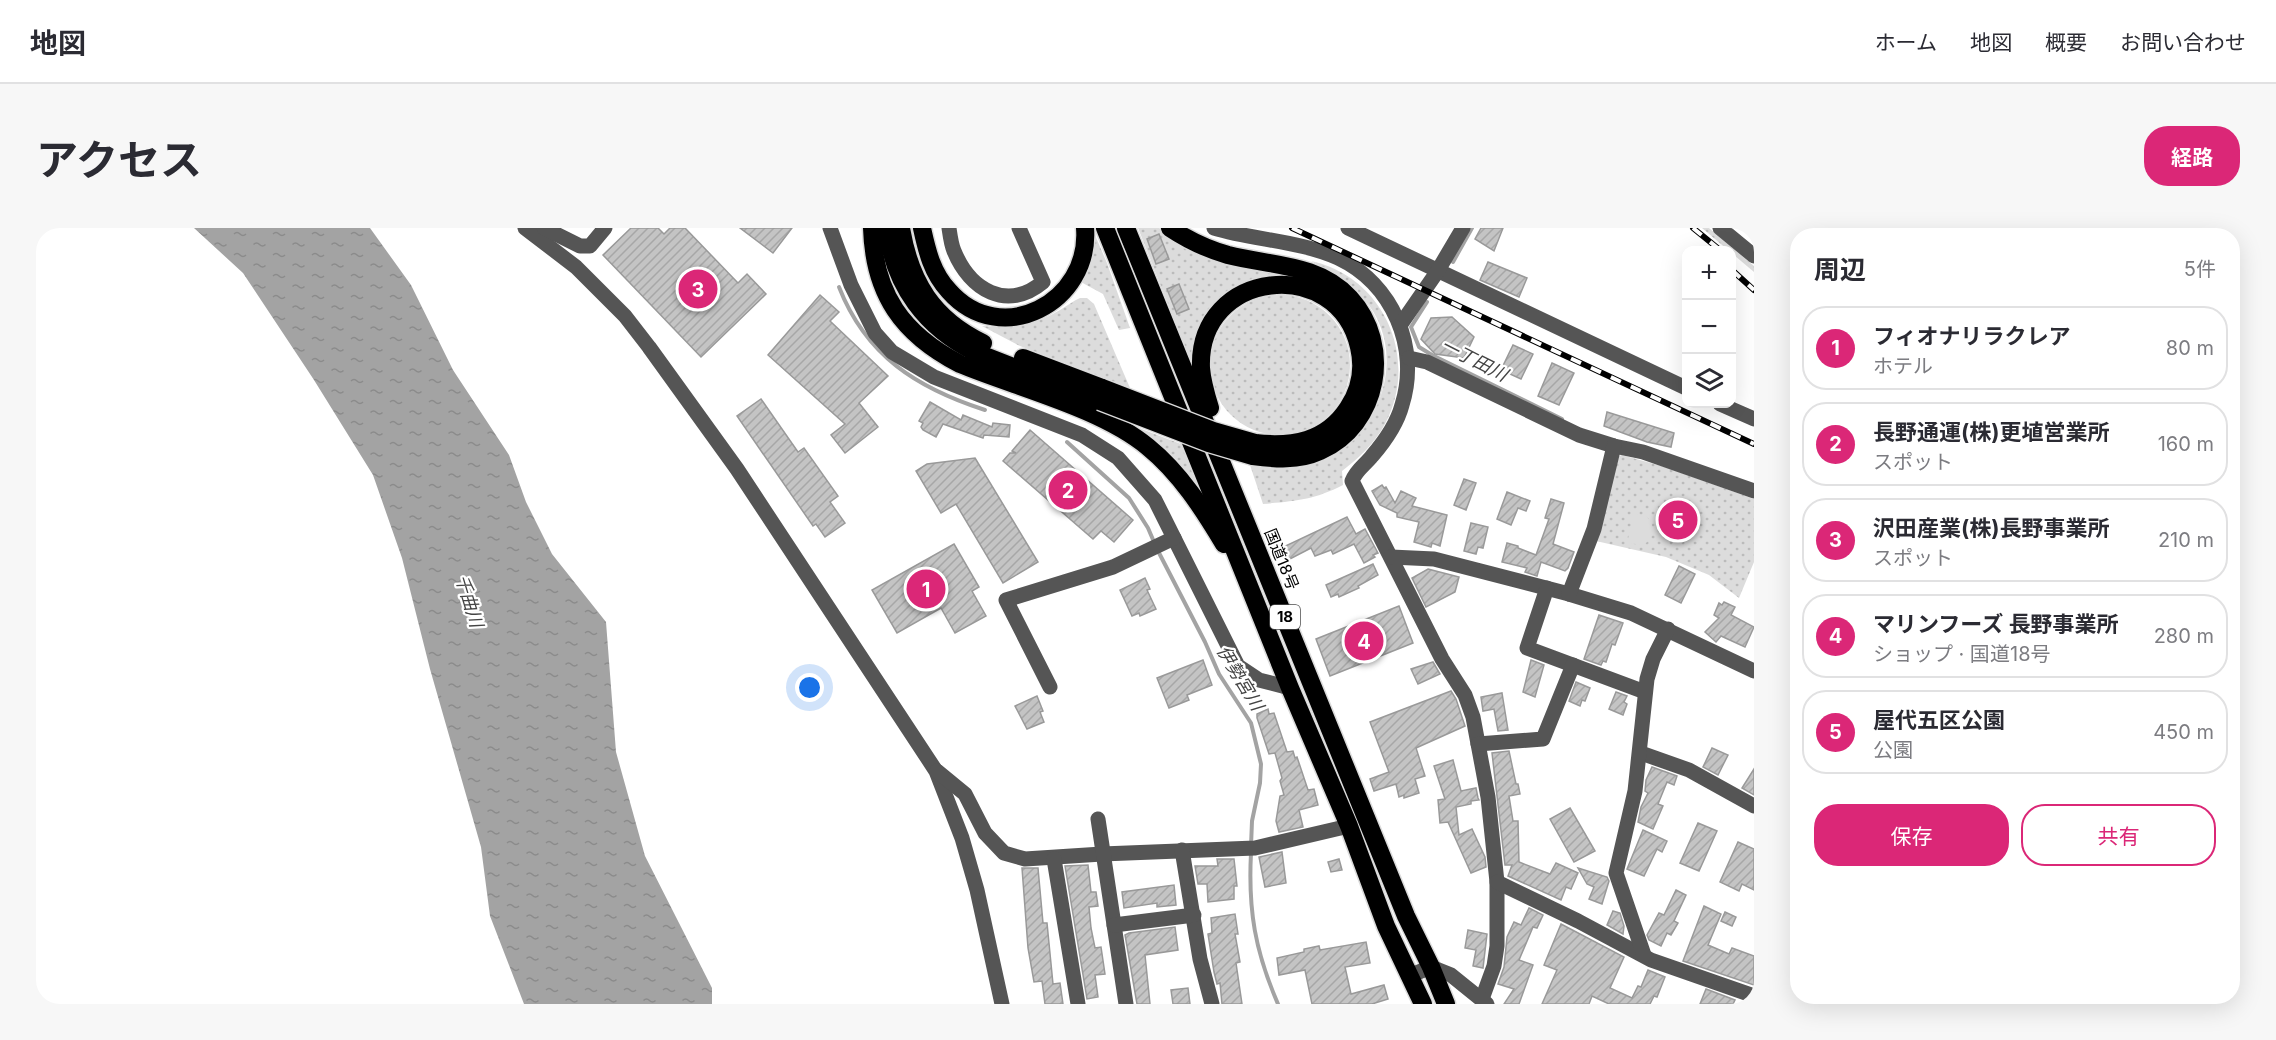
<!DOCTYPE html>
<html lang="ja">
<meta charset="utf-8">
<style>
body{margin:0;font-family:Inter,"Noto Sans JP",sans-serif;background:#f7f7f7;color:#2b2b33}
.controls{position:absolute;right:18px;top:18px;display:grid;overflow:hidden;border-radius:12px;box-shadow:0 6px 24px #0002}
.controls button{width:54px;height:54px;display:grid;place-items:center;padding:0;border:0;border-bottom:2px solid #e1e1e2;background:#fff;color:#2b2b33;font:30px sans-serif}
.you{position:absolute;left:774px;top:460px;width:21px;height:21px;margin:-15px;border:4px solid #fff;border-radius:50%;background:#1a73e8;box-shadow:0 0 0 9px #1a73e833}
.badge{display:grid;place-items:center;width:39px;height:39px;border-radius:50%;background:#db2777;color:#fff;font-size:20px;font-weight:700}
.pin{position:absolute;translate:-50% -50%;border:3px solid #fff;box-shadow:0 2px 6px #0006}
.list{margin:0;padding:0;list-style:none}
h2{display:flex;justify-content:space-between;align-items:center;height:78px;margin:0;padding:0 24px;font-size:26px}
h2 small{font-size:20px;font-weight:400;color:#7c7c81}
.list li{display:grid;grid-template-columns:39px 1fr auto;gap:18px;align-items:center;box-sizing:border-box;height:84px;margin:0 12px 12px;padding:0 12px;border:2px solid #e1e1e2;border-radius:24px}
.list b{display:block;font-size:22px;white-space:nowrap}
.list p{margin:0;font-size:20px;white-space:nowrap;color:#7c7c81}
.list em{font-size:20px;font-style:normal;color:#7c7c81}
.actions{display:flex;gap:12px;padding:18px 24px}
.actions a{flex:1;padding:14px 0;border:2px solid #db2777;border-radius:24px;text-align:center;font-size:21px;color:#db2777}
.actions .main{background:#db2777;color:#fff}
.icon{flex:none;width:33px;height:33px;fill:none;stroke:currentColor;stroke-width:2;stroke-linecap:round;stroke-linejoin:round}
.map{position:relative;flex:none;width:1718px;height:776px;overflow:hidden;border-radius:24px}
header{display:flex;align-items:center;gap:36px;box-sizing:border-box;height:84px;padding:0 30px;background:#fff;border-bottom:2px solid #e1e1e2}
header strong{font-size:28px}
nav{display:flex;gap:33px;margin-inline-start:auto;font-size:21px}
.intro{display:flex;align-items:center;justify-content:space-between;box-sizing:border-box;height:144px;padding:0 36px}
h1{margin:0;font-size:42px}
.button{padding:15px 27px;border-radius:24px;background:#db2777;color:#fff;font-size:21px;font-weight:700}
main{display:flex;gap:36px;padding:0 36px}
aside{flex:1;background:#fff;border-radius:24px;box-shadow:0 6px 24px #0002}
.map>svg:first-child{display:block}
.grass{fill:url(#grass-dots)}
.pitch{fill:#dcdcdc}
.water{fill:url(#water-ripples)}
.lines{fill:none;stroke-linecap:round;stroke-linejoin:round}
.stream{stroke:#a3a3a3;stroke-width:4}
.building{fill:url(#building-hatch);stroke:#999;stroke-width:1.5}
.highway-casing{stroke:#dbdbdb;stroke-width:21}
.minor{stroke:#555;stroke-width:15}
.highway{stroke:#000;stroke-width:18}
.rail-casing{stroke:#000;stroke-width:6}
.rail{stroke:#fff;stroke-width:4;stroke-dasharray:11;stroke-linecap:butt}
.highway-bridge-casing{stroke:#dbdbdb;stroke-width:21;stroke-linecap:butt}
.highway-bridge{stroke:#000;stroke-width:18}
.labels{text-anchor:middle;stroke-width:4.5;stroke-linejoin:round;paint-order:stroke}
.shield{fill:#fff;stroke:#4c4c4c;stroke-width:1.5}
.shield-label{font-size:15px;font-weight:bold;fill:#000}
.street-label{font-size:16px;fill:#000;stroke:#fff}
.water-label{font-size:18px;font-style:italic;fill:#444;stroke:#fff}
</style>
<header>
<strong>地図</strong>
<nav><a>ホーム</a><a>地図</a><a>概要</a><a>お問い合わせ</a></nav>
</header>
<div class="intro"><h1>アクセス</h1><a class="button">経路</a></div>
<main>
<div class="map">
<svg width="1718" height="776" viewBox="0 0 1718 776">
<defs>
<pattern id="grass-dots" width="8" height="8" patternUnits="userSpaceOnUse" patternTransform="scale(1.5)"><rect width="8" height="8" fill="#dcdcdc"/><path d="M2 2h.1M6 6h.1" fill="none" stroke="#bbb" stroke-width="1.8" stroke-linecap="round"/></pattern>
<pattern id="water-ripples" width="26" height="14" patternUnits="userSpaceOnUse" patternTransform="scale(1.5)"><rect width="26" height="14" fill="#a3a3a3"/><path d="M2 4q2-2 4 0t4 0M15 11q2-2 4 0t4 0" fill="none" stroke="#8b8b8b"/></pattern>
<pattern id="building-hatch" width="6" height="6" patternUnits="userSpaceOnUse" patternTransform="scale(1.5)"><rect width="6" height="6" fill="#c4c4c4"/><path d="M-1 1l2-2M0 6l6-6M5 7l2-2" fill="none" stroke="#a7a7a7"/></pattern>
</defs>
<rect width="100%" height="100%" fill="#fff"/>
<g class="grass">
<polygon points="1056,0 1071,35 1094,100 1083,102 1067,66 1043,53"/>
<polygon points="1102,0 1123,0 1129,6 1252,45 1251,49 1242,48 1223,52 1198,64 1159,145"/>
<polygon points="1666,0 1673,0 1718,38 1718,44"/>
<path d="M1275,33c73,16 109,97 74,163 -11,20 -26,34 -43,47l1,14c-29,15 -48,16 -80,19l-14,-42c15,7 28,7 44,6 79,-6 124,-110 70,-170 -12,-13 -36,-28 -52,-37z"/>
<circle cx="1244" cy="137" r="70"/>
<path d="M1044,70h7l7,6 36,84 -110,-42 -38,-20c29,3 53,-1 78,-16 7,-4 13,-9 20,-12z"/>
<polygon points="1095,197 1145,216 1164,263"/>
<polygon points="1586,227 1629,239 1718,271 1718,334 1703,370 1673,347 1630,329 1560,313 1583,228"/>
</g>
<polygon class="pitch" points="1598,286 1611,289 1616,295 1615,310 1608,317 1591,315"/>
<polygon class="water" points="158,0 334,0 375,57 417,142 473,227 490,274 516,326 570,394 580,524 609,628 676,760 676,776 488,776 454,688 445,619 394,441 366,330 337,247 278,152 207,45"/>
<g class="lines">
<g class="stream">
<polyline points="1417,34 1436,0"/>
<path d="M803,59c27,69 78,101 146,123"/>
<polyline points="1391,74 1375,99 1383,119 1396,127 1526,191"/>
<polyline points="1031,214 1093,270 1112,300 1118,314"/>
<polyline points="1121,321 1169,414 1183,446 1215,495 1225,536 1224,555 1216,593 1215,618"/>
<path d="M1215,625c-3,57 4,98 27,151"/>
</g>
</g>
<g class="building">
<polygon points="595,0 622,0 628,6 634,0 649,0 702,55 711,46 730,66 665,129 567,27"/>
<polygon points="704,0 756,0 737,25"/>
<polygon points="1445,0 1467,0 1458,23 1439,11"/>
<polygon points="1123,6 1133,31 1120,36 1111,11"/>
<polygon points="1452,34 1491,50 1483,69 1444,52"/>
<polygon points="1143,56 1153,81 1141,86 1131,61"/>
<polygon points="784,67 803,84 794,93 852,148 823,175 842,199 809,225 795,207 809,196 732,127"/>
<polygon points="1416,89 1438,109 1428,130 1399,126 1385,111 1395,90"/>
<polygon points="1477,117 1497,126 1485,151 1465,142"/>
<polygon points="1516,135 1538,145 1523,177 1502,168"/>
<polygon points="725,171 762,224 768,220 802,268 794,274 809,295 789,309 780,296 777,298 701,188"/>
<polygon points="894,174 925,192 927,187 956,199 957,195 974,197 973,209 948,207 947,210 907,196 900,209 887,202 885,199 887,195 883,193"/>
<polygon points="1571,184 1638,205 1635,219 1611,214 1568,198"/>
<polygon points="994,202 1097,292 1078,314 1065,303 1057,311 967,233 974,225 980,225 976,223"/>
<polygon points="939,230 1002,334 967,355 920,276 905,285 880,243 891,236"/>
<polygon points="1428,251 1440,255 1430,282 1418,277"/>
<polygon points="1346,257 1348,260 1350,259 1359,275 1365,263 1380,270 1376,278 1411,287 1404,318 1396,315 1395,319 1378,314 1383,294 1361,289 1361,285 1344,277 1336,263"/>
<polygon points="1471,264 1494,273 1490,283 1482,280 1475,297 1461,291"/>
<polygon points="1515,271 1528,275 1517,316 1538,324 1532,340 1529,343 1505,334 1501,348 1489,344 1491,340 1466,334 1471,315 1482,318 1482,320 1500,327 1513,291 1509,290"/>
<polygon points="1311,289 1320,306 1329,301 1342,325 1337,327 1339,329 1328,335 1318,316 1297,326 1295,322 1279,328 1275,320 1250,333 1243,321"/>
<polygon points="1435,295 1452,299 1447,320 1442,319 1440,326 1428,323"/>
<polygon points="918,316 943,359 936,363 950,388 919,405 905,380 861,405 836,362"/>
<polygon points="1337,336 1342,347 1322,358 1323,360 1303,369 1302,366 1295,369 1290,357"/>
<polygon points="1643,338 1659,346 1645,375 1629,367"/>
<polygon points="1392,341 1423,349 1419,364 1390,379 1376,350"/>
<polygon points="1109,350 1114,361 1111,362 1120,381 1104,388 1103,385 1096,388 1084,362"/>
<polygon points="1688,374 1699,379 1695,387 1718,399 1709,419 1685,408 1680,414 1669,404 1683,390 1678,387 1683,375 1686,377"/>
<polygon points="1363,378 1377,415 1294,448 1280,411"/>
<polygon points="1563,387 1587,395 1579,417 1576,416 1570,434 1567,433 1565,437 1548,431"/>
<polygon points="1167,432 1176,457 1151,467 1153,472 1133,480 1121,450"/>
<polygon points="1495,432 1508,437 1499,469 1487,464"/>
<polygon points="1397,434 1404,446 1382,456 1375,441"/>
<polygon points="1540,454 1554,460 1549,473 1546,472 1544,478 1533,473"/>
<polygon points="1415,463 1420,471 1429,498 1380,520 1389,548 1379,551 1383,565 1368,570 1368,567 1363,569 1360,556 1338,563 1334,551 1353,544 1334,494"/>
<polygon points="1580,464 1591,468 1588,474 1591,476 1587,487 1573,481"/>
<polygon points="1466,465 1472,502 1462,503 1458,481 1447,483 1445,469"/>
<polygon points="1001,468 1007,483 1004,484 1008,494 991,501 979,478"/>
<polygon points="1232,481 1233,486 1238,485 1251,524 1257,523 1259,530 1261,529 1272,562 1278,561 1282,577 1263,582 1267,599 1243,604 1240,593 1244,568 1248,567 1244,553 1246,550 1239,525 1233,526 1221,490 1221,486"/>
<polygon points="1676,520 1692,527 1682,547 1667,539"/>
<polygon points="1473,523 1480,556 1482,556 1484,566 1473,568 1477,593 1482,593 1483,634 1514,646 1520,635 1542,645 1535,661 1530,659 1525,672 1472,648 1476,637 1469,637 1456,525"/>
<polygon points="1417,532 1425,563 1440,560 1442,570 1443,572 1435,573 1435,576 1420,579 1423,607 1436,601 1449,629 1450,639 1435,645 1412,594 1404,595 1402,572 1409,571 1398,538"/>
<polygon points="1616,539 1641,548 1638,557 1631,554 1622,576 1627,578 1617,601 1602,594 1605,579 1612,565 1609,563 1610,552"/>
<polygon points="1718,541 1718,567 1706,560"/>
<polygon points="1534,580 1559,623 1538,634 1514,591"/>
<polygon points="1662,595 1681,603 1663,643 1644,635"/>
<polygon points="1607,602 1631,613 1626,624 1621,621 1608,648 1591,641"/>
<polygon points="1702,614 1718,621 1718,662 1706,656 1703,663 1684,654"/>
<polygon points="1246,624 1250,655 1229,659 1223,629"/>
<polygon points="1181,631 1198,631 1201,658 1198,658 1198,671 1172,674 1171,656 1162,656 1159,638 1182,638"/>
<polygon points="1303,631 1306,642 1295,644 1292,634"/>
<polygon points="1052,637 1055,664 1060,664 1062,678 1053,679 1055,700 1059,720 1065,719 1069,746 1059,747 1062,769 1051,771 1029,638"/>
<polygon points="986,640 1002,640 1007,695 1011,695 1017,756 1024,755 1027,776 1009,776 1006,753 998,754 992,720"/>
<polygon points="1542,640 1571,649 1573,653 1566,676 1553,671 1558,659 1551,656"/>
<polygon points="1138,657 1140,677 1121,679 1121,675 1088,680 1086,664"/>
<polygon points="1640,662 1650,667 1638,693 1642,695 1635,707 1631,705 1625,718 1613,712 1611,707 1623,685 1628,687"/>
<polygon points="1668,678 1685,686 1672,717 1693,726 1696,720 1718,728 1718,757 1647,733"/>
<polygon points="1493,680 1507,687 1501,700 1497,699 1483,732 1497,737 1483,776 1468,776 1478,761 1462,756 1468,739 1471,709 1478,694 1485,697"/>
<polygon points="1577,683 1584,685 1588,698 1587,706 1571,697"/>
<polygon points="1689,684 1700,689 1696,698 1685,693"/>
<polygon points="1199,686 1202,706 1199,706 1204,734 1200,735 1206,776 1186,776 1184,755 1181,756 1178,744 1172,706 1176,705 1175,690"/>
<polygon points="1525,696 1588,729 1574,760 1596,770 1602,758 1605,759 1612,742 1629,749 1621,769 1618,768 1614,776 1573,776 1556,768 1553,776 1506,776 1521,742 1508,737"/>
<polygon points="1139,699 1142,722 1109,727 1114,776 1101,776 1089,707 1093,705"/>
<polygon points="1432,702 1451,706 1447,740 1437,738 1440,722 1429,720"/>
<polygon points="1330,714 1334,735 1309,739 1315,766 1348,757 1352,771 1336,776 1276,776 1269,742 1243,747 1241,730 1268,724 1268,721 1283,718 1284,722"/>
<polygon points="1152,760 1154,776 1137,776 1135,762"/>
<polygon points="1670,761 1699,772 1697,776 1664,776"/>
</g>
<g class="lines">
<defs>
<g id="highway">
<path d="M836,0c2,66 30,106 88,136 58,24 141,44 188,83 32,26 55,62 76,97"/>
<path d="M851,0c7,58 39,100 90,125l123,48"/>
<path d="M865,0c9,54 32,91 82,115"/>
<path d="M886,0c5,23 10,45 27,63 52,59 142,11 136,-63"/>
<polyline points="1069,0 1254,460 1313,598 1350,698 1387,776"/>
<polyline points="1090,0 1370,688 1395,739 1410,776"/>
<path d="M1134,0c18,12 37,21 58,27 42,11 90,8 122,43 43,47 29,127 -30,153 -22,10 -45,8 -67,5"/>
<polyline points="987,130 1066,160"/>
<path d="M1174,180c-4,-13 -8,-27 -9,-40 -4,-99 137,-114 158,-21 5,21 1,43 -11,61 -22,34 -56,39 -93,35"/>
</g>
</defs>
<use href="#highway" class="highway-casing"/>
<g class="minor">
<polyline points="489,0 540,39 589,88 613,119 701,241 900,543 926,610 941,662 966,776"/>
<polyline points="508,0 544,18 554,18 569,0"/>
<polyline points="794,0 815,57 839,105 856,124 898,149 1046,207 1082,230 1119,272 1202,438 1223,452 1254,460"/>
<path d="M913,0c1,7 2,16 5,23 16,39 53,61 89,31l-24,-54"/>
<path d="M1178,0c39,12 87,13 124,30 55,26 82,90 64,147 -5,19 -17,36 -30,51 -7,9 -16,14 -20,25l90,178 23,36 8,22 15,80 9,85v64l-3,20 -12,33"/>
<polyline points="1312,0 1650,160"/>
<polyline points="1684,0 1718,28"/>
<polyline points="1365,96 1401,44 1427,0"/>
<polyline points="1373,130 1391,134 1543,207 1578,218 1607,224 1718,263"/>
<polyline points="1684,176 1718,191"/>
<polyline points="1355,329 1398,331 1533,366 1595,385 1718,443"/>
<polyline points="1511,360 1491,420 1609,464"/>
<polyline points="1533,366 1558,301 1578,218"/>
<polyline points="1014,459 970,372 1077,339 1138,310"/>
<polyline points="1442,516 1507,511 1537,437"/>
<polyline points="1605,525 1653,542 1718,578"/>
<polyline points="901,543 929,566 949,605 968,625 989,631 1066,626 1219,620 1313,598"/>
<polyline points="1062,591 1090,776"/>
<polyline points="1146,622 1164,731 1176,776"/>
<polyline points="1018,631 1042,776"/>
<polyline points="1461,654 1542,693 1615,732 1718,768"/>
<polyline points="1078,697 1158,687"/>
<polyline points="1608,727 1580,645 1599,563 1611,451 1617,431 1632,401"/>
<polyline points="1373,748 1395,739 1415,747 1451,776"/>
</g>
<use href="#highway" class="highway"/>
<defs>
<g id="rail">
<polyline points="1256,0 1718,216"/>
<polyline points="1657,0 1684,22"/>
<polyline points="1696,42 1718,62"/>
</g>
</defs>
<use href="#rail" class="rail-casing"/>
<use href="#rail" class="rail"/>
<defs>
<g id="highway-bridge">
<polyline points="1066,160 1177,203 1219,215"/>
<polyline points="1064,173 1173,215 1217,228"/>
</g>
</defs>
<use href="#highway-bridge" class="highway-bridge-casing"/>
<use href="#highway-bridge" class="highway-bridge"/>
</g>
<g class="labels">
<rect class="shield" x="1234" y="377" width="30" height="24" rx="4.5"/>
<g class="shield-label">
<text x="1249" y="394">18</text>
</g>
<g class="street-label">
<text transform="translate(1246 331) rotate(68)" y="6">国道18号</text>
</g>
<g class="water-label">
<text transform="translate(1438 132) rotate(27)" y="6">一丁田川</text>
<text transform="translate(433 373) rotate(73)" y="6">千曲川</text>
<text transform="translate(1204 450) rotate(59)" y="6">伊勢宮川</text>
</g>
</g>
</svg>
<div class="controls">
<button>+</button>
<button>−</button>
<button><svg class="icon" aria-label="layers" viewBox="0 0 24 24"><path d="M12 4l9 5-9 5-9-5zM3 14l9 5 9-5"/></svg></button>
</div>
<div class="you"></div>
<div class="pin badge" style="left:890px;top:361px">1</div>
<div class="pin badge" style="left:1032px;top:262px">2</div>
<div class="pin badge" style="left:662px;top:61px">3</div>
<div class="pin badge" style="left:1328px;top:413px">4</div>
<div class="pin badge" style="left:1642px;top:292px">5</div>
</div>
<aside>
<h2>周辺<small>5件</small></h2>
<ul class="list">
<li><span class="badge">1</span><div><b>フィオナリラクレア</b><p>ホテル</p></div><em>80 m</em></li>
<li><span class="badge">2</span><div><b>長野通運(株)更埴営業所</b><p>スポット</p></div><em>160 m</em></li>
<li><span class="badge">3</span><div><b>沢田産業(株)長野事業所</b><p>スポット</p></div><em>210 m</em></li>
<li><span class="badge">4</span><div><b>マリンフーズ 長野事業所</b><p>ショップ · 国道18号</p></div><em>280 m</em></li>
<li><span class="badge">5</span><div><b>屋代五区公園</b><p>公園</p></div><em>450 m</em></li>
</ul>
<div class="actions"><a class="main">保存</a><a>共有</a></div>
</aside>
</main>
